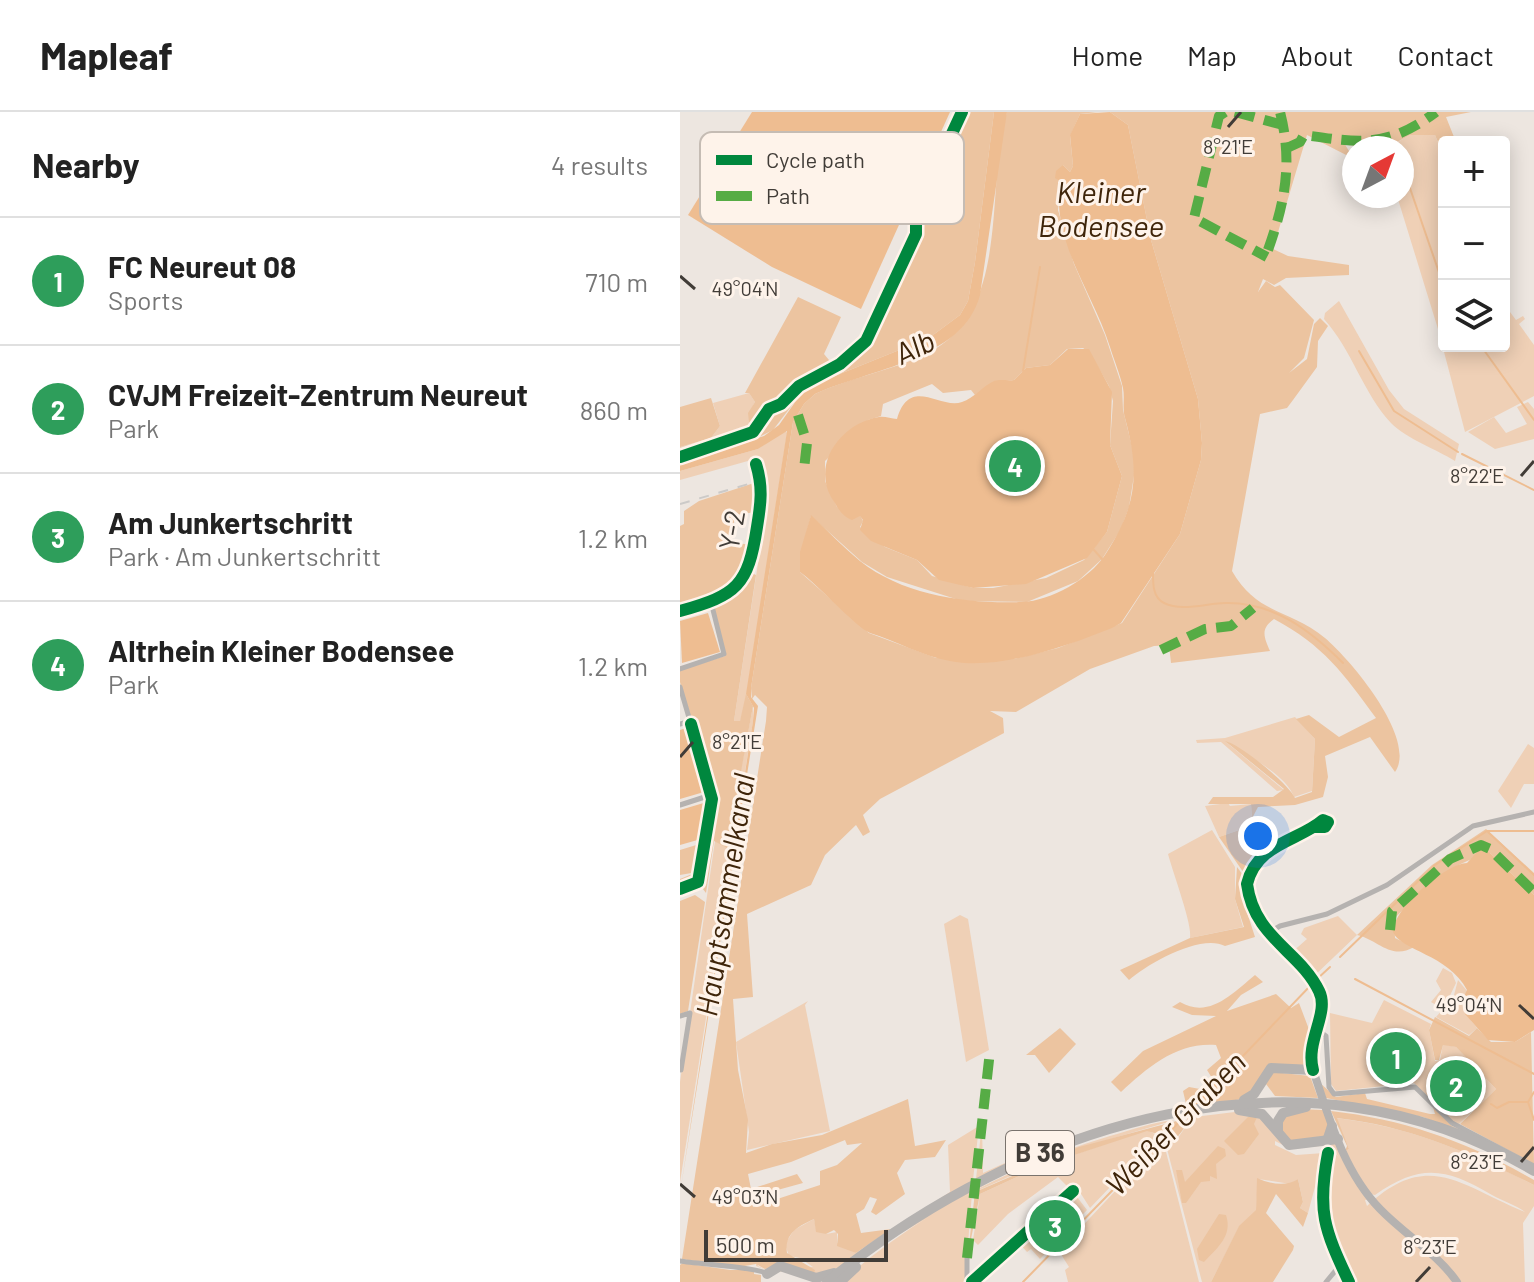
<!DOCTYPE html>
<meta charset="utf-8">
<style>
body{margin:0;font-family:Barlow,sans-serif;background:#f2f2f2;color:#222}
.controls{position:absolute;right:24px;top:24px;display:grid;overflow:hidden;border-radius:8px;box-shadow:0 4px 20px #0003}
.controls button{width:72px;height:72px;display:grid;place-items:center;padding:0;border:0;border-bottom:2px solid #e0e0e0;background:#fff;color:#222;font:40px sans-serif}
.compass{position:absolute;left:662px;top:24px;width:72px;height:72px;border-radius:50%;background:#fff;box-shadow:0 4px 20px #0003;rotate:41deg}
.scale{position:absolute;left:24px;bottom:20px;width:184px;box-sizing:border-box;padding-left:8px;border:4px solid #413c37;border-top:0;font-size:22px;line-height:28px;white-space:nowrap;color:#413c37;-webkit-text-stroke:6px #fef3ea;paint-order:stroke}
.you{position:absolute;left:578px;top:724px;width:28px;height:28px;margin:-20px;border:6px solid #fff;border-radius:50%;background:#1a73e8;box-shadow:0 0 0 12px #1a73e833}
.badge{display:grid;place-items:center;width:52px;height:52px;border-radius:50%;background:#2563eb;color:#fff;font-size:26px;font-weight:700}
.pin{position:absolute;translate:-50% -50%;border:4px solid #fff;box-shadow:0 2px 8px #0006}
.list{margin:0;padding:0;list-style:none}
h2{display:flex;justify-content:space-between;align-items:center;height:104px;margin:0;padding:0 32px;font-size:34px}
h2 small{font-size:26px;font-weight:400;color:#767676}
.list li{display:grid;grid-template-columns:52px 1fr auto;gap:24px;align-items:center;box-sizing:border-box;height:128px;padding:0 32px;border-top:2px solid #e0e0e0}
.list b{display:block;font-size:30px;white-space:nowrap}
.list p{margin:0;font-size:26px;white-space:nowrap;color:#767676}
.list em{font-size:26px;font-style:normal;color:#767676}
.icon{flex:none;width:44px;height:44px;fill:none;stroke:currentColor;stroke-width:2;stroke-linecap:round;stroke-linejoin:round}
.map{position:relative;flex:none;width:854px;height:1170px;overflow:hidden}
header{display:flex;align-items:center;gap:48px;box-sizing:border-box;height:112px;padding:0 40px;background:#fff;border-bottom:2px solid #e0e0e0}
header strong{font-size:38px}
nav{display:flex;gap:44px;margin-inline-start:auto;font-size:28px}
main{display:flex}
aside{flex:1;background:#fff}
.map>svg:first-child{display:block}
.green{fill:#efd0b6}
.forest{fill:#ecc4a0;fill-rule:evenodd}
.water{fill:#eebd91}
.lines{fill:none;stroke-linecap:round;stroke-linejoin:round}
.stream{stroke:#eebd91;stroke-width:2}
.minor{stroke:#b5b2b0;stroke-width:5}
.major{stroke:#b5b2b0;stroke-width:8}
.highway{stroke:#b5b2b0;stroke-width:10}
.rail{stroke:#cccac8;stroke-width:2;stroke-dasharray:10 10;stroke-linecap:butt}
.quiet{stroke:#56ac45;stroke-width:10;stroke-dasharray:20 10;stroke-linecap:butt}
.cycleway-casing{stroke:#fef3ea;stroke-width:17}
.cycleway{stroke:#00873e;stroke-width:12}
.ticks{fill:none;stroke:#413c37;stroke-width:3}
.labels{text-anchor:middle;stroke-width:6;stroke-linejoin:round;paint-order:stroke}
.shield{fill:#fef3ea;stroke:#7a736d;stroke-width:2}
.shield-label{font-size:26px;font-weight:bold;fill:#413c37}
.street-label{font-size:28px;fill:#413c37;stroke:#fef3ea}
.water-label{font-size:30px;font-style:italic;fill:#3f250a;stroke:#fef3ea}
.key{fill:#fef3ea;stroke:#c5bcb4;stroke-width:2}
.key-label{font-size:22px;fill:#413c37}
.ticks-label{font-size:20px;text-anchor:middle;fill:#413c37;stroke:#fef3ea;stroke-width:6;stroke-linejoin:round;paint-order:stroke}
</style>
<header>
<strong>Mapleaf</strong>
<nav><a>Home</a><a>Map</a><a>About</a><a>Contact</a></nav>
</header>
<main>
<aside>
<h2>Nearby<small>4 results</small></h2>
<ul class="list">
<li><span class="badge" style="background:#2e9e5b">1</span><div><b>FC Neureut 08</b><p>Sports</p></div><em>710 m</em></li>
<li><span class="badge" style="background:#2e9e5b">2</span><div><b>CVJM Freizeit-Zentrum Neureut</b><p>Park</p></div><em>860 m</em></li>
<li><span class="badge" style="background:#2e9e5b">3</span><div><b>Am Junkertschritt</b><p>Park · Am Junkertschritt</p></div><em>1.2 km</em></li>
<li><span class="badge" style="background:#2e9e5b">4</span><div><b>Altrhein Kleiner Bodensee</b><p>Park</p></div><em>1.2 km</em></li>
</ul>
</aside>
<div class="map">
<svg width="854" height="1170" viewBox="0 0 854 1170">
<rect width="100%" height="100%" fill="#ede6e0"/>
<g class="green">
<polygon points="730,23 755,23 764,45 764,234 824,234 824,192 836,208 843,204 845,207 839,212 854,233 854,284 785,320 758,217 717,84 722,84 722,36 707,36"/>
<path d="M659,189l50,89 15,19 55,35 -4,17c-19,-12 -48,-22 -64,-38 -28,-30 -39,-73 -67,-104l1,-6z"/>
<polygon points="69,281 75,290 69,301 71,329 0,350 0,335 31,326 40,314 33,291"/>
<polygon points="848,290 854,297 854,327 815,337 788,320 814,305 826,321 847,312 837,295"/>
<polygon points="105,318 107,321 64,599 60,609 54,609 89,379 81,354 75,347 0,368 0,359 78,337"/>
<polygon points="73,594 73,609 0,1070 0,970 35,729 46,735"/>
<path d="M615,605l20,22 -3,52 -18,6c-9,-24 -47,-41 -68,-55l58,48 -7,1 -56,-49 -24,1 -1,-3 29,-2z"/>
<polygon points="848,632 854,636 854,672 844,672 831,696 818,679"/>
<polygon points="548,691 550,694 571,692 572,706 562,717 539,725 525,694"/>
<path d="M532,718l23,37v32l8,28 -53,11c3,-12 -17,-65 -22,-84z"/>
<polygon points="280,803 288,807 309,938 286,950 264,812"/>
<polygon points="658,804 677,823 632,866 610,842 627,827 621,822 624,816"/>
<path d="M763,856l9,5 4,10 -11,23 12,-5 -3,-6 4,-15 9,11c-11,16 0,24 10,37l-8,7 -33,-18 7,-8 -12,-7 10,-12 -5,-9z"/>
<polygon points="704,888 751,912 749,918 755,949 760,948 763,932 776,935 816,977 779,1012 772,1010 734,971 656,979 651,972 650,901 692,911"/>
<polygon points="128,889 125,893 150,1019 67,1038 69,1020 56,930"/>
<path d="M505,995l-135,40 -223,129 -61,-6 -10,-4 1,-10 1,10 6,3 11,-5 38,3 -13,-9 -11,-2 -4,-12 9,-14 20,-11 2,9 10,6 11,-2v11l19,10 94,-61 -2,-47 31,-19 -6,54 3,-1 6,-56 1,50c65,-30 131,-54 202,-66z"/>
<path d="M571,998c20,6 19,26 35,34 15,8 35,-4 50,-1l33,56 -4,1 2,6c62,-58 95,-19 158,6 -9,-7 -22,-11 -33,-17 -46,-27 -71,-32 -117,0l-5,-1 -25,-42 -15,-38v-1l15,38 4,-2 -13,-31c72,8 134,34 198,67v21l-11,17 2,59h-175c-15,-33 -46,-98 -14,-128l4,5 -10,-14 -39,4 -16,-8v4l21,10 28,-2 -16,60 -8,-5 3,-6 -5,-23 -7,5 -33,-5 -2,32 -17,16 -28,55h-9l-36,-137 9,-3 14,-20 -3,-4z"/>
<path d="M495,1008l-112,33 -91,40 -7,89h-124c76,-68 171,-117 269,-146 21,-6 44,-14 65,-16z"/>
<polygon points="467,1018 479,1024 410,1096 396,1074 391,1078 378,1065 328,1102 298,1133 293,1128 300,1082 361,1054"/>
<polygon points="483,1028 519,1170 388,1170 385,1158 389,1155 379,1139"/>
<polygon points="394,1081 407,1098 360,1147 351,1137 347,1140 339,1131"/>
</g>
<g class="forest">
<polygon points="284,0 314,0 295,150 288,189 280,203 249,226 135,272 113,292 93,318 71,329 68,301 75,290 69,281 65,281 118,185 161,205 144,242 159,260 190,229 238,123 238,99"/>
<path d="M327,0h91l-18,2 -10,22 3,30 -3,6 -7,-7 -5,45 16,54 31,71 17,51 1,24 13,53 -7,44 -8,22 -19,30 -24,22 -51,21 -65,-1 -75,-24 -25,-15 -51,-46 -10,36 -1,20 69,61 67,25 78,1 44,-11 64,-25 58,-89 21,-74 1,-17 -4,-44 -47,-159 -23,-115 -18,-13h361l-25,5 10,25h-12v14l-9,-21h-25l-24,13h-24l-18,-5 10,16 -47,-24 -34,114 15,7 61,9v10l-63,3 -12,7 -11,-6 -5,13 8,-11 9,6 5,-2 34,35 -10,38 -15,15 18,-14 7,-35 6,-6 8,8 -10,15 -1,26 -24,33 -6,8 -27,6 -28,157c25,44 58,38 93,67 25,21 93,101 70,134l-25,-35 -45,19 3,21 -5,20 -28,8 -37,2 -12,23 15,26 -13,23 -29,-42 23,-8 10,-11 -1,-14h-43l5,-7h60l11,-8 -59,-48c15,3 64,43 70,57l17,-6 3,-53 -19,-20 13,-4 30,22 37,-19c-32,-44 -53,-73 -102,-99 -14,10 -10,18 -4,32l-99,12 -2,-18 -15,1 -64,23 -74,43 -26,-1 13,7 1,15 -124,66 -17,16 7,17 -7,4 -7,-11 -31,30 -14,30 -64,29 6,83 -20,2 5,71 10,50 -2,33 26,-9 50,-9 86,-36 7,47 31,-6 -11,17 -30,3 -8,13 8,21 -29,21 -5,-3 6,-13 -7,-2 -6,12 -8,5 5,19 30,-4 -35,24 -19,-7 1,-12 -4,-4 -8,4 -10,-2 -2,-13c-15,7 -30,14 -27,34l28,17 -1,3 -35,-10 -14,6 -9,-5 -23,4 -51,-9 84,-538 1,-14 -12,-12 -3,4 -1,-11 42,-266 11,-18 11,-10c38,-18 86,-25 120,-45 76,-45 50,-164 72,-237zM403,236l7,5 19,33 4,15 -3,44 12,31 -15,56 -23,28 -38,18 -53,10h-20l-41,-12 -15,-16 -32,-13 -25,-20 3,-6 -3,-6 -23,-8 -12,-26v-20l43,-41 13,-4 2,-12 49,-20 11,9 28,-3 4,5 20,-14 19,-1 12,-12 24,-3 17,-16zM165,1028l2,5 15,-2 -25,22 -17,6v14l-67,22 -1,-10 51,-14 -6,-9 -46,15 -3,-15 43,-12z"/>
<polygon points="31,286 40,314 31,326 0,335 0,295"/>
<polygon points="74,371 76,400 55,403 51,430 71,433 65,458 76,463 54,609 60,609 66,582 73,594 47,736 34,729 26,781 17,769 0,772 0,767 17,760 0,763 0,738 26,730 34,687 0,570 0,558 45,544 30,489 0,498 0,414 4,412 4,399 19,389"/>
<path d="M806,717l48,44v22l-44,-42c-40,10 -66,35 -96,66l1,19 19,9c-23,14 -37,-8 -57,-12l75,-70z"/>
<path d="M557,755l9,12 -1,27 10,31 -30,9c-24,-13 -78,18 -96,34l-9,-10 70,-32 54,-11 -9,-28z"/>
<polygon points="15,783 25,790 8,899 0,902 0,789"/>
<path d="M575,863l8,7 -22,13 -14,16 49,-17 15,14 8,-5 11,29 -5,33h-23l-40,34 -55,9 -4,-17 6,-4 11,2 12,-11 -5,-8 14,-12 -5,-13c-39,-3 -68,22 -95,47l-10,-10 32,-31 73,-35 -24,-1 -20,-8 8,-5c29,17 52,-8 75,-27z"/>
<polygon points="755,905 789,924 797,916 811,930 835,930 851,920 854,1052 780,1012 816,977 776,935 763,933 759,948 755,948 749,918"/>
<polygon points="380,916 396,932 369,961 355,943 346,943"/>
<polygon points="593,960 630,964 638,986 595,984 586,972"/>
<polygon points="641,972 656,985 685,981 687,987 750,1002 755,1002 753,995 772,1014 819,1035 743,1005 646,986"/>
<polygon points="617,997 643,998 649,1014 646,1025 618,1031 603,1025 601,1006"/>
<path d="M651,999c70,8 132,29 194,64l9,5v5c-64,-32 -125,-59 -197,-67l12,31 -4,2 2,-5z"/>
<polygon points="570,1003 577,1005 574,1012 579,1022 564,1042 558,1043 544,1029"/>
<polygon points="504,1007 509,1010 492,1032 486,1033 481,1023 467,1019 361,1054 300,1082 288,1142 295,1080 399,1035"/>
<polygon points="538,1034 545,1037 546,1044 536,1052 537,1067 530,1064 530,1069 521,1070 506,1091 502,1091 496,1058 502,1058 505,1070"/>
<path d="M577,1066c13,6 29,9 41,1l5,23 -3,6 8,5 -5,14 -27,-33 -10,19 28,33 -1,4 -20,32h-62l28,-56 17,-16z"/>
<path d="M539,1102l7,1c7,21 -9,33 -22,47l-5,-2 -2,-11z"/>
<polygon points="3,1151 50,1158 74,1158 74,1162 81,1163 81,1170 0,1170 0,1153"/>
</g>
<g class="water">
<polygon points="72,0 270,0 181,197 92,155 8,103"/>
<path d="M314,0h13l-27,183c-17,65 -111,74 -165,99l-11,10 -11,18 -42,266v9l7,9 -78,487 73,-472 1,-13 -8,-14 41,-263 -29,18 -78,22v-9l84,-26 15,-11 19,-27 17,-14 114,-46 31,-23 8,-14 7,-39z"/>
<path d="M430,0l18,13 23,115 47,159 4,44 -1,17 -21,74 -59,89 -9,5c-45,18 -113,43 -162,33 -28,-5 -54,-20 -80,-28 -13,-5 -54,-50 -70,-61v-20l11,-37c16,15 32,32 49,46 44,35 108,43 162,41 29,-1 67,-23 83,-47 32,-49 35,-82 20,-137 -3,-10 0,-20 -2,-30 -3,-14 -9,-28 -13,-41 -17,-55 -59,-105 -50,-166l-5,-3 1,-7 7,-6 7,7 3,-6 -3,-31 10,-21z"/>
<path d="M388,237h21l23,43 -2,53 12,31 -15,56 -20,26 -61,26 -53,4 -34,-8 -22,-20 -46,-19 -11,-11 3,-10 -3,-4 -8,4c-11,-4 -15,-14 -21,-23 -19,-35 11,-74 48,-80 6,-1 12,2 18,2 13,-44 43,-9 65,-17 12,-4 21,-16 32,-21 5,-2 14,0 20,-1l12,-12 24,-3z"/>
<polygon points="28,501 40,540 2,551 0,509"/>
<polygon points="6,616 24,680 0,687 0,618"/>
<polygon points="27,690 21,727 0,733 0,698"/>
<path d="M800,737l10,4 44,42v135l-19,12 -27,-2 -23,-26 -3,-14 5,-10c-19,-36 -66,-39 -74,-58 0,-24 54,-69 74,-69z"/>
</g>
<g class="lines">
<g class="stream">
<polyline points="712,30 715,36"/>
<polyline points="722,53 764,175"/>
<polyline points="801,234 854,308"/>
<polyline points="679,239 714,299 778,340"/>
<polyline points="343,259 360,155"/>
<polyline points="782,342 854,378"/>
<polyline points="414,438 422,447"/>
<path d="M473,458c0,12 -1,27 11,33 18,9 43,0 62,0 48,-1 85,28 117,60"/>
<polyline points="808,720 854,763"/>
<polyline points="660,845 755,753 807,719 854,719"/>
<polyline points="675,867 854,962"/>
<polyline points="636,868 650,855"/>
<polyline points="854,980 848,990 854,1008"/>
<polyline points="811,992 817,996 829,990 848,990"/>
<polyline points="514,995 632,872"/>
<polyline points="343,1170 504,1005"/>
</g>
<g class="minor">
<path d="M0,499c57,-16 68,-25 77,-84 4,-24 6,-40 -1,-63"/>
<polyline points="0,557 44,542 31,490"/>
<polyline points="0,575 10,609 0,612"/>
<polyline points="0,693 31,683"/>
<polyline points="0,777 18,770 32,687 11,612"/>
<polyline points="588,821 600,814 647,802 707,773 793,714 854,700"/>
<polyline points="0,904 10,901 1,958"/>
<polyline points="635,916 646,924 649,975 654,982 735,975 772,1011 854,1054"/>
<path d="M633,958c-8,-29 17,-57 6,-79 -19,-40 -65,-53 -72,-107 10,-41 52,-43 76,-64l5,2 -3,5h-10"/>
<path d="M648,1041c-11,58 -4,76 21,129"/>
<path d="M0,1149c16,3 79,6 87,13"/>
<polyline points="287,1170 287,1146"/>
<polyline points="292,1170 393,1079"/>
<polyline points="646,1170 661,1152"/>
</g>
<path class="major" d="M633,958c16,48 31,102 67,139 25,26 56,43 77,73"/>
<g class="highway">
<polyline points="564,988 574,982 591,956 633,958"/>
<polyline points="559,998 582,1002 609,1033 658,1027"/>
<polyline points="598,1019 598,1009 603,1001 626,995"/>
<polyline points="648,1026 652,1014"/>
<polyline points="87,1162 100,1154 136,1166 154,1161"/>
<path d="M147,1170c197,-160 475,-250 707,-111"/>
<polyline points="160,1170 176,1155"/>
</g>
<polyline class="rail" points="0,392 72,371"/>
<g class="quiet">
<polyline points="545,0 539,4 514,106 587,145"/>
<polyline points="555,0 603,13"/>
<path d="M607,36l13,-6 4,-7c56,8 84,13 132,-23"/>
<path d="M588,138c17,-48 25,-87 12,-138"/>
<polyline points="118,303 127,331 124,357"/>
<polyline points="481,538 525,517 551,514 573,496"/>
<polyline points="710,818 712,799 770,747 801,733 810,737 854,780"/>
<polyline points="287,1146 310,939"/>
</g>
<defs>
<g id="cycleway">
<polyline points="0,345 73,320 89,297 101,292 119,274 160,252 186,229 236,122 236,99 282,0"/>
<path d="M0,499c57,-16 68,-25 77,-84 4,-24 6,-40 -1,-63"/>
<polyline points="0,777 18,770 32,687 11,612"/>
<path d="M633,958c-8,-29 17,-57 6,-79 -19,-40 -65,-53 -72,-107 10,-41 52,-43 76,-64l5,2 -3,5h-10"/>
<path d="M648,1041c-11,58 -4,76 21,129"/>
<polyline points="292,1170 393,1079"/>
</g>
</defs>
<use href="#cycleway" class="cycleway-casing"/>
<use href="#cycleway" class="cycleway"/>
</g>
<path class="ticks" d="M548,15l13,-15M0,164l15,13M841,364l13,-15M0,645l13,-15M839,893l15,14M841,1050l13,-15M0,1072l15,13M736,1170l14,-15"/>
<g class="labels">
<rect class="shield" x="326" y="1019" width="68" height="44" rx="6"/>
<g class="shield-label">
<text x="360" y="1050">B 36</text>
</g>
<g class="street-label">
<text transform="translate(52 418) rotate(-80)" y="10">Y-2</text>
</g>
<g class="water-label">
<text x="421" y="91">Kleiner<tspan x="421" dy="34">Bodensee</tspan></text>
<text transform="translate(235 236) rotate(-25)" y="10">Alb</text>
<text transform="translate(46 783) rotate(-81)" y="10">Hauptsammelkanal</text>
<text transform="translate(496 1012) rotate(-46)" y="10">Weißer Graben</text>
</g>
</g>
<rect x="20" y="20" width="264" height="92" rx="12" class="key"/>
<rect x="36" y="43" width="36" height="10" fill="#00873e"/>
<rect x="36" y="79" width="36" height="10" fill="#56ac45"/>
<g class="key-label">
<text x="86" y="56">Cycle path</text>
<text x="86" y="92">Path</text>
</g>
<g class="ticks-label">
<text x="548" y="42">8°21'E</text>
<text x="65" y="184">49°04'N</text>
<text x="797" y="371">8°22'E</text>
<text x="57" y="637">8°21'E</text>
<text x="789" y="900">49°04'N</text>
<text x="797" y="1057">8°23'E</text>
<text x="65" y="1092">49°03'N</text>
<text x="750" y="1142">8°23'E</text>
</g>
</svg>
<div class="controls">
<button>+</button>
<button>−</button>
<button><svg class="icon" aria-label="layers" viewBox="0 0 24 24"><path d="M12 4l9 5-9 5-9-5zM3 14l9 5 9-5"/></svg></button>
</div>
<svg class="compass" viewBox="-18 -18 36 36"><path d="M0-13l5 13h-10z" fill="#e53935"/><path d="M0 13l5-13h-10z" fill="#767676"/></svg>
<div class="scale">500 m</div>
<div class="you"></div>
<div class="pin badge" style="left:716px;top:946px;background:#2e9e5b">1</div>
<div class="pin badge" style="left:776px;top:974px;background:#2e9e5b">2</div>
<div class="pin badge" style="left:375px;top:1114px;background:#2e9e5b">3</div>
<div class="pin badge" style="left:335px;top:354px;background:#2e9e5b">4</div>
</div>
</main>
